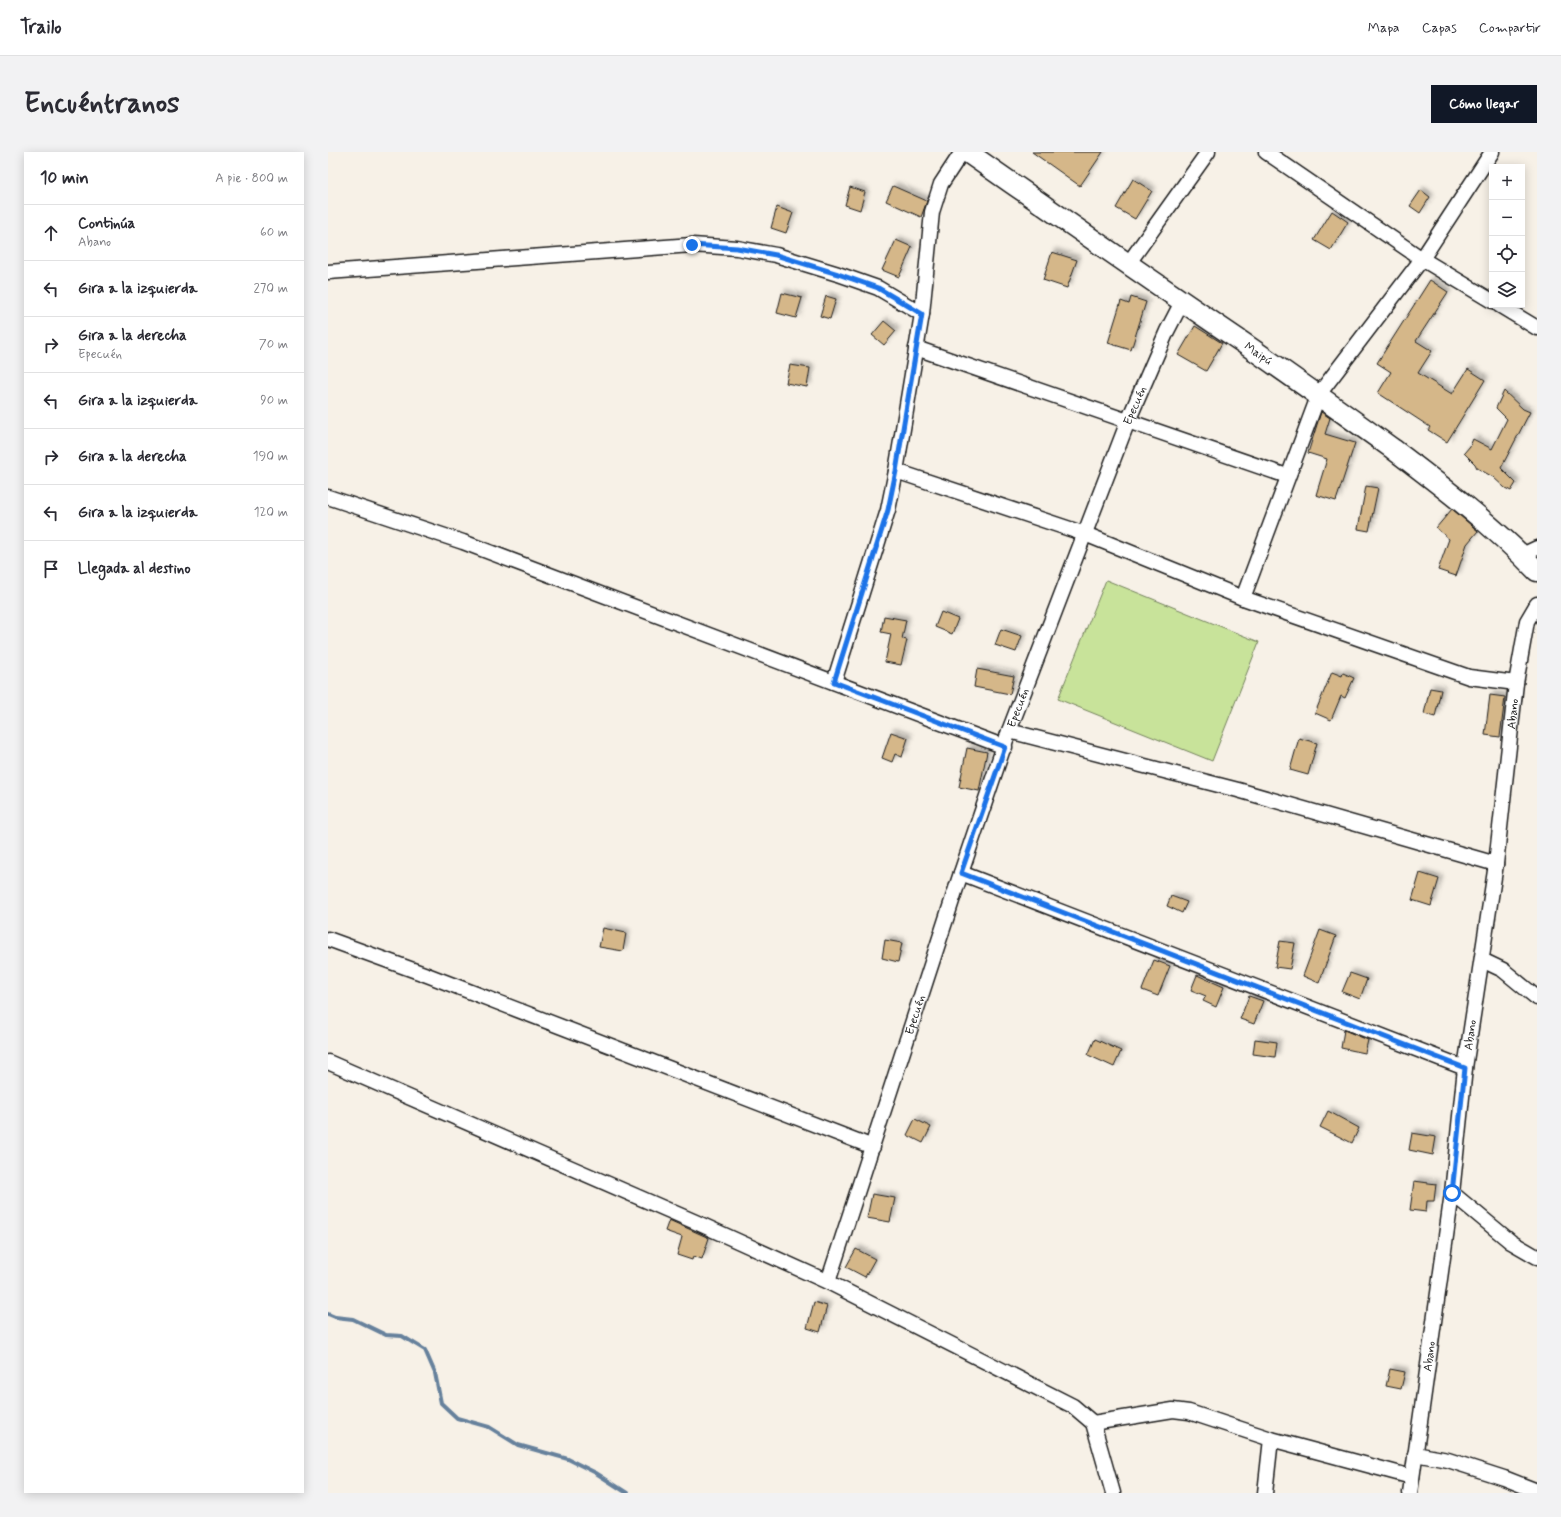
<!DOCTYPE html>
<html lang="es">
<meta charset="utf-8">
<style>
body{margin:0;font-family:Mynerve,sans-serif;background:#f2f2f3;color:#2b2b33}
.controls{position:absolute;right:12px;top:12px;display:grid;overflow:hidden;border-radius:0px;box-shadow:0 2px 10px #0003}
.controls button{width:36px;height:36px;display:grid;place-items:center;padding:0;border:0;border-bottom:1px solid #e1e1e2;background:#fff;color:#2b2b33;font:20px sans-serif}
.stop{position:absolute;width:12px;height:12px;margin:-9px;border:3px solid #1a73e8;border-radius:50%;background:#fff}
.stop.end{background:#1a73e8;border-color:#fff;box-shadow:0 1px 4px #0008}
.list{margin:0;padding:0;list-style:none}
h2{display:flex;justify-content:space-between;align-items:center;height:52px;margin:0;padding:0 16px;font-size:17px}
h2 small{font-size:13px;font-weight:400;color:#7c7c81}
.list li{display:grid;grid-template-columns:26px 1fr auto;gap:12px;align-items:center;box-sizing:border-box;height:56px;padding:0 16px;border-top:1px solid #e1e1e2}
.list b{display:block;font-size:15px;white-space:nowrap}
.list p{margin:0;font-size:13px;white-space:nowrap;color:#7c7c81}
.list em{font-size:13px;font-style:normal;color:#7c7c81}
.icon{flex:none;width:22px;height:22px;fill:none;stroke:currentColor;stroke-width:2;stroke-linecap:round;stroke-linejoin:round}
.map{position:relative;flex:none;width:1209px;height:1341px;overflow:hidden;border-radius:0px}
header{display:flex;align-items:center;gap:24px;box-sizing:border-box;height:56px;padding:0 20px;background:#fff;border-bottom:1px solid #e1e1e2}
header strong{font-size:19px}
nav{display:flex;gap:22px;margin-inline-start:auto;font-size:14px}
.intro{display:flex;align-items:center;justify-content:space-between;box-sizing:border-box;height:96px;padding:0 24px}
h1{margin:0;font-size:28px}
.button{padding:10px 18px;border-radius:0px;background:#111827;color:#fff;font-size:14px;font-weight:700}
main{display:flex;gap:24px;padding:0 24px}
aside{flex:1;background:#fff;border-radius:0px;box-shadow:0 2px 10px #0003}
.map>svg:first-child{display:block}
.grass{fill:#c8e39a;stroke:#72805b}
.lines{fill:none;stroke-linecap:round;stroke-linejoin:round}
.stream{stroke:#66819c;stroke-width:4}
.building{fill:#d5b789;stroke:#1c1c1c;filter:url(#shadow)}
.minor-casing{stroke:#1c1c1c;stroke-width:17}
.secondary-casing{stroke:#1c1c1c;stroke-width:23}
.minor{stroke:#fff;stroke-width:14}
.secondary{stroke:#fff;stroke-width:20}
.route{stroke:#1a73e8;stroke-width:5}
.labels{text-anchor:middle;stroke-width:3;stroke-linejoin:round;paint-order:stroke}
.street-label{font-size:12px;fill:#1c1c1c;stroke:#fff}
</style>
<header>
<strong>Trailo</strong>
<nav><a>Mapa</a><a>Capas</a><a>Compartir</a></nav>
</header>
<div class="intro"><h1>Encuéntranos</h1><a class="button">Cómo llegar</a></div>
<main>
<aside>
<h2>10 min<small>A pie · 800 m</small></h2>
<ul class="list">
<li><svg class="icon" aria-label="ahead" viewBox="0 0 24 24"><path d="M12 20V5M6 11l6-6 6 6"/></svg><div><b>Continúa</b><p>Abano</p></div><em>60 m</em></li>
<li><svg class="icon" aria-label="left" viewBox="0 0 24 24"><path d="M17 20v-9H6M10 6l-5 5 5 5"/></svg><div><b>Gira a la izquierda</b></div><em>270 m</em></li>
<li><svg class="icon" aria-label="right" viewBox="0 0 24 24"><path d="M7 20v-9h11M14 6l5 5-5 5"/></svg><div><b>Gira a la derecha</b><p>Epecuén</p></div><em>70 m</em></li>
<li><svg class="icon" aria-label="left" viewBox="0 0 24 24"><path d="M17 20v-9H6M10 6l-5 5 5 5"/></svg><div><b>Gira a la izquierda</b></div><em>90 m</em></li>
<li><svg class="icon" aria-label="right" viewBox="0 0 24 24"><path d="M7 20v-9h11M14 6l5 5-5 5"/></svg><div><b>Gira a la derecha</b></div><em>190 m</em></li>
<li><svg class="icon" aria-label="left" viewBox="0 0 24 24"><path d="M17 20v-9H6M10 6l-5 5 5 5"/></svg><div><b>Gira a la izquierda</b></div><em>120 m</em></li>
<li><svg class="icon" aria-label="arrive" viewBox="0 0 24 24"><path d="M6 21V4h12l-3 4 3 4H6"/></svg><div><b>Llegada al destino</b></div></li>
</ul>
</aside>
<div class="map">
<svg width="1209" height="1341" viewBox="0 0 1209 1341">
<defs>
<filter id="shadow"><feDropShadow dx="3.5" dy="-3.5" stdDeviation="2" flood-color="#0004"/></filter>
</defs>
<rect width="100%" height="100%" fill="#f7f1e7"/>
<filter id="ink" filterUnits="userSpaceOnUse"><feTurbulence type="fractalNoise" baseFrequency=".025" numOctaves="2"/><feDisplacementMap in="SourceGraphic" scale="8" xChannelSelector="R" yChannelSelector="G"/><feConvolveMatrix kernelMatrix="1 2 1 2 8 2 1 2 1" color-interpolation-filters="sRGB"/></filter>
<g filter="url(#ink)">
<polygon class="grass" points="778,428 931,490 884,609 730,547"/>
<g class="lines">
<polyline class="stream" points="0,1162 7,1165 25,1167 58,1183 74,1184 97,1198 107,1221 113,1251 129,1266 161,1275 190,1293 240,1307 268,1321 299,1341"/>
</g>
<g class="building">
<polygon points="704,0 775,0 752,34"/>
<polygon points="805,27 824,39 807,67 788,56"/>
<polygon points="565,34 599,49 593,65 558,49"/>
<polygon points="522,35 537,40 532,58 517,53"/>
<polygon points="1093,38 1102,45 1092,61 1082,54"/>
<polygon points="449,55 465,61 458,81 443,76"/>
<polygon points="1004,59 1020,70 1003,98 986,88"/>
<polygon points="568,88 584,95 571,125 554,118"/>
<polygon points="724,100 749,108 739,136 715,128"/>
<polygon points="1102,128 1120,140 1088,189 1104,199 1090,221 1124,242 1140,217 1157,228 1119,290 1100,278 1102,275 1050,241 1063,220 1049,211"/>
<polygon points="454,141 474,146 468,166 449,161"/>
<polygon points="498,144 508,147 502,167 492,164"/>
<polygon points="803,145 818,150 803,198 780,191 793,149 801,152"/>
<polygon points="556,169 568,179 556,193 544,183"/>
<polygon points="867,174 894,191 878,219 850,203"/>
<polygon points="462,213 482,216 479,235 458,231"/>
<polygon points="1176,239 1195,257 1202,260 1173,316 1188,331 1183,339 1177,336 1165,325 1149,316 1147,312 1136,301 1142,294 1145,287 1164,297 1179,267 1168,256"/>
<polygon points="993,260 1002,266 997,282 1027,291 1008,349 988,343 999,307 980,301"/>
<polygon points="1038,334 1050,336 1041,379 1030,377"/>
<polygon points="1124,357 1150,379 1139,392 1128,424 1110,418 1121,387 1108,376"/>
<polygon points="613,460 630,467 624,482 607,475"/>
<polygon points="556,464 578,468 574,487 579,488 573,513 557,510 563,482 553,480"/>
<polygon points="673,477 694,484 688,500 667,493"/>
<polygon points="649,517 686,524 682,542 646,535"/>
<polygon points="1004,520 1014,524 1015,521 1026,526 1017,546 1013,544 1003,568 987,561"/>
<polygon points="1102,536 1113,538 1107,565 1096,562"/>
<polygon points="1162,543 1177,545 1172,585 1157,583"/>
<polygon points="563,580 580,586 574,605 567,602 564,610 554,606"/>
<polygon points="971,586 989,591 980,623 962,618"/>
<polygon points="639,596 659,600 651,639 631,635"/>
<polygon points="1092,721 1111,727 1103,754 1084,748"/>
<polygon points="843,744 859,750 854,761 839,754"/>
<polygon points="275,776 298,781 295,799 271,795"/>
<polygon points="992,778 1008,784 991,831 975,824"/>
<polygon points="557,788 574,791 570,810 554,806"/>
<polygon points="952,789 967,791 962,817 947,815"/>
<polygon points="826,808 842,814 830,844 814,838"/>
<polygon points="1022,821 1039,827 1032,847 1014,840"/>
<polygon points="869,823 896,835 888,855 875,849 878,844 863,838"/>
<polygon points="921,844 935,849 926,872 912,867"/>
<polygon points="1016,878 1040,888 1037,901 1013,896"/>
<polygon points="767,887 793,899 786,915 760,903"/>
<polygon points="927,887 949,890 947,905 925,902"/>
<polygon points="1000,959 1031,976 1024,991 992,975"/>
<polygon points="587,967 603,975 595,991 579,983"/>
<polygon points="1084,981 1108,985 1105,1003 1081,998"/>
<polygon points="1086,1029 1108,1032 1106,1049 1099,1049 1098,1060 1082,1058"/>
<polygon points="544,1042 567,1046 562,1070 539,1066"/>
<polygon points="341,1068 381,1086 374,1107 365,1104 364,1108 349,1103 354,1085 337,1079"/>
<polygon points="528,1097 547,1107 537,1125 518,1115"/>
<polygon points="486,1150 499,1154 492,1180 479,1176"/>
<polygon points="1062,1217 1077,1220 1073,1237 1058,1234"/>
</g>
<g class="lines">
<defs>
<g id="minor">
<polyline points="938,0 1094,107 1164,149"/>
<polyline points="800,112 880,0"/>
<polyline points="0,120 364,93 409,96 448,103 510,122 550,136 594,162"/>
<polyline points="1171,153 1209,176"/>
<polyline points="588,196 959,324"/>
<polyline points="568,319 757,382 915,446 1141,525 1188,531"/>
<polyline points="0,345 135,390 677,595"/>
<polyline points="1194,403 1209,396"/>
<polyline points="915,446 991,242 1094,107 1164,0"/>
<polyline points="506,530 560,358 568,319 594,162 604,60 613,32 634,0"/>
<polyline points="681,579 910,638 1168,712"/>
<polyline points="633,721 1137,916"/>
<polyline points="0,787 99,823 545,995"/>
<polyline points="1154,808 1175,818 1209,846"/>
<polyline points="0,910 372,1072 500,1130 745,1254 765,1271 785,1341"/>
<polyline points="1124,1041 1183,1090 1209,1105"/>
<path id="s1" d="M500,1130l133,-409 48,-142 119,-310 39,-90 15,-29"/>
<polyline points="765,1271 845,1258 861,1260 943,1287 1084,1325"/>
<polyline points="1087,1302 1120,1308 1176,1326 1209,1339"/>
<polyline points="937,1341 943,1287"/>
<path id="s2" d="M1082,1341l42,-300 13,-125 31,-204 20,-181 11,-62 10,-17"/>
</g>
<g id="secondary">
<path id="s3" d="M639,0c92,64 183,128 275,190 51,35 101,71 151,107 50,38 100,76 144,122"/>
</g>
</defs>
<use href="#minor" class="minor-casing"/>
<use href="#secondary" class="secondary-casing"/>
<use href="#minor" class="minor"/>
<use href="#secondary" class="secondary"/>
</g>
</g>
<g class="lines" filter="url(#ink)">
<polyline class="route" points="364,93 409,96 448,103 510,122 550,136 594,162 568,319 560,358 506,530 677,595 633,721 1137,916 1124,1041"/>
</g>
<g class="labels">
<g class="street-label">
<text dy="4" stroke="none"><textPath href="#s3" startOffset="354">Maipú</textPath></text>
<text dy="4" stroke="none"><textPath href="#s1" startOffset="929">Epecuén</textPath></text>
<text dy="4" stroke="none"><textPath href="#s1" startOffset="605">Epecuén</textPath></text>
<text dy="4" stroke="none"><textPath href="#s2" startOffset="786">Abano</textPath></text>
<text dy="4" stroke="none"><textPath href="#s1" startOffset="281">Epecuén</textPath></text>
<text dy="4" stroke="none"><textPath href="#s2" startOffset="462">Abano</textPath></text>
<text dy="4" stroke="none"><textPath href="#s2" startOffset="138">Abano</textPath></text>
</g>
</g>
</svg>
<div class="controls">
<button>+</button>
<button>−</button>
<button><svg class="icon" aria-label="locate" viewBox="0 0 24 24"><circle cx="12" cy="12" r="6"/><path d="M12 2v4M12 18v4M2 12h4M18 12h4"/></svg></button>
<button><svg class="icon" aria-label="layers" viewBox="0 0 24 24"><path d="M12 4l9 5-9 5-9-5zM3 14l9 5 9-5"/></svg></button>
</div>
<div class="stop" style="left:1124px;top:1041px"></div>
<div class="stop end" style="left:364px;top:93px"></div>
</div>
</main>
